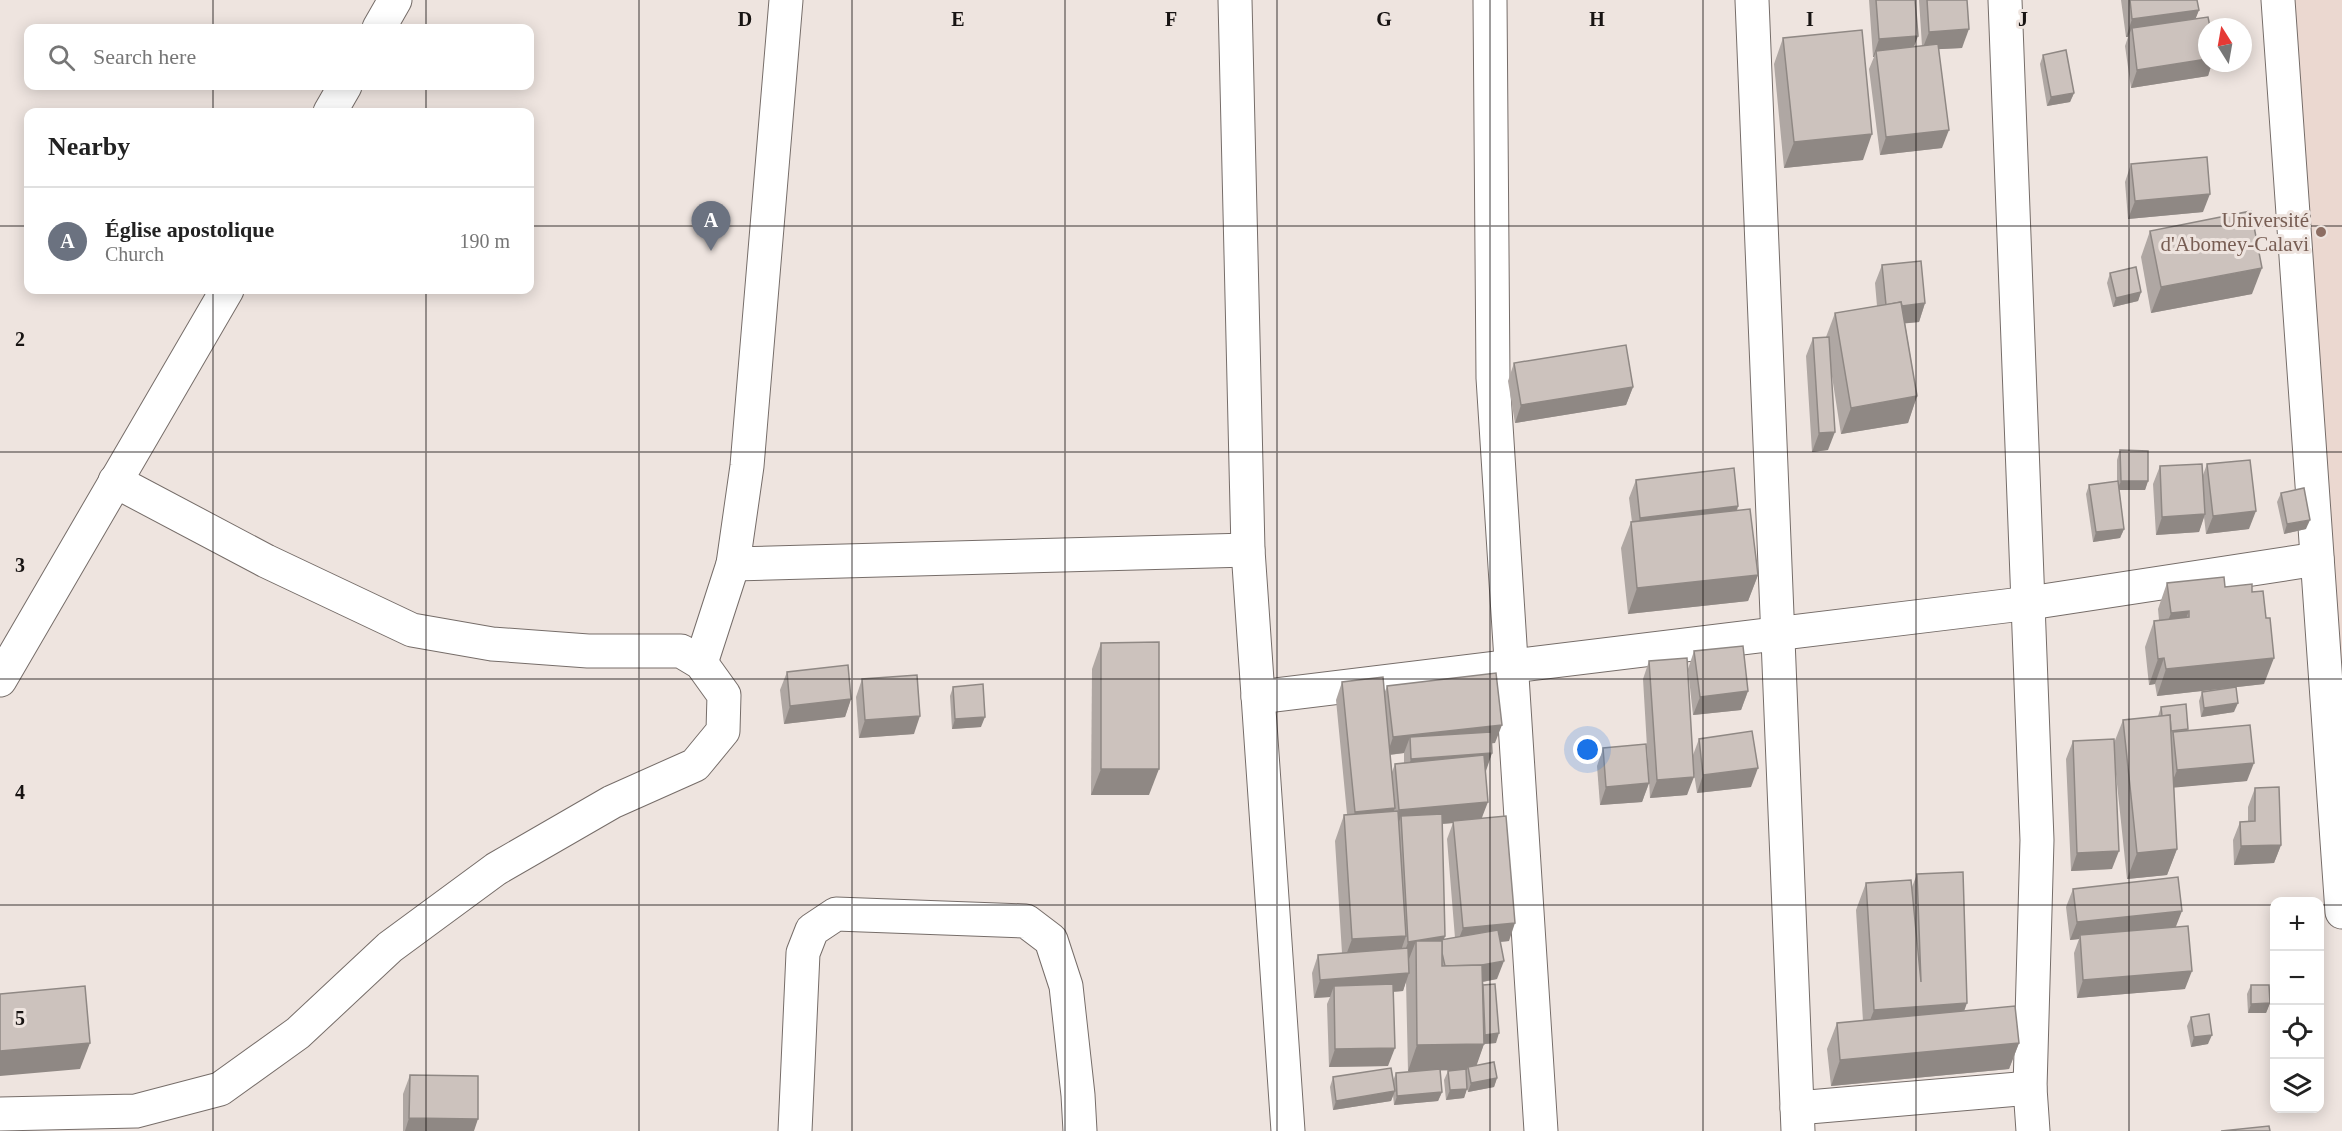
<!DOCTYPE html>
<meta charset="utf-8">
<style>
body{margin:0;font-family:"Times New Roman",serif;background:#f2f2f2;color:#222}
.controls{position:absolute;right:18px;bottom:18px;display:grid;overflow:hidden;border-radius:12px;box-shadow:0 3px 15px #0003}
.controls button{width:54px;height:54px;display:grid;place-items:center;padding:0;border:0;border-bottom:2px solid #e0e0e0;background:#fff;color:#222;font:30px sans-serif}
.compass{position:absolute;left:2198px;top:18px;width:54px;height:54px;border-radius:50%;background:#fff;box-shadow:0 3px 15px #0003;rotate:349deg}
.you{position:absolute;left:1588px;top:750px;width:21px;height:21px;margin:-15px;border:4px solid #fff;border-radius:50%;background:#1a73e8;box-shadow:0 0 0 9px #1a73e833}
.badge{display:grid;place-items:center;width:39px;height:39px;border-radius:50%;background:#1a73e8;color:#fff;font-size:20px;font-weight:700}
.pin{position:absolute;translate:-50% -50px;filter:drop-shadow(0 2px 3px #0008)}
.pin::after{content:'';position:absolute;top:32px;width:21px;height:18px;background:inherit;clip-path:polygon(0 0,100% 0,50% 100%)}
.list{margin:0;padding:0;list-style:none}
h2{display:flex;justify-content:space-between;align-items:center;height:78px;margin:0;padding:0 24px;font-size:26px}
h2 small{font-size:20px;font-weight:400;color:#767676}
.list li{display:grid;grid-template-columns:39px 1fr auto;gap:18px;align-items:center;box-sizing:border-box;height:108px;padding:0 24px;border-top:2px solid #e0e0e0}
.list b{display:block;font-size:22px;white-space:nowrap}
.list p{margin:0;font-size:20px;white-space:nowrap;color:#767676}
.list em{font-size:20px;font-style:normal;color:#767676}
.icon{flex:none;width:33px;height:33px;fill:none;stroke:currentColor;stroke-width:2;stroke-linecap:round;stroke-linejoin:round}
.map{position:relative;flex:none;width:2342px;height:1131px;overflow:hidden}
.search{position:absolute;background:#fff;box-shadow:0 3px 15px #0003;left:24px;top:24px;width:510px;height:66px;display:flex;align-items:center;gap:15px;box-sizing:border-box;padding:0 21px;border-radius:12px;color:#767676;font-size:22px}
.panel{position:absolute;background:#fff;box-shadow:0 3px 15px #0003;left:24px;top:108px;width:510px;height:186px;border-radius:12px}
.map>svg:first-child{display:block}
.built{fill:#ebd8d0}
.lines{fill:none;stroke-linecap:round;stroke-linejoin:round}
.street-casing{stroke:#766d69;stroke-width:35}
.street{stroke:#fff;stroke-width:33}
.wall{fill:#afa7a3;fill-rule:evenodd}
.shaded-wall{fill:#8f8884}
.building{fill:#ccc2bd;stroke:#8f8884;stroke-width:1.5}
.grid{fill:none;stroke:#171312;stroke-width:1.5;stroke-opacity:0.55}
.education-dot{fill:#8d6e63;stroke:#eee4df;stroke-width:2}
.labels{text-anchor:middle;stroke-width:6;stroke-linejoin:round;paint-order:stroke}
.education-label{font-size:21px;fill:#785e54;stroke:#eee4df;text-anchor:end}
.grid-label{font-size:20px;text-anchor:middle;font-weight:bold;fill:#171312;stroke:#eee4df;stroke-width:6;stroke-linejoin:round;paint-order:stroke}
</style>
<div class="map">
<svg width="2342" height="1131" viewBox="0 0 2342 1131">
<rect width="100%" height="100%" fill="#eee4df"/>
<polygon class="built" points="2283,0 2342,0 2342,733"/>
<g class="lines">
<defs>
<g id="street">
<polyline points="786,0 747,466 733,564 1248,550"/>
<polyline points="1235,0 1248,550 1288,1131"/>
<polyline points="1490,0 1493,378 1541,1131"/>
<polyline points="1752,0 1798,1131"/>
<polyline points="2005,0 2037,840 2030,1088 2033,1131"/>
<polyline points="2278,0 2342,912"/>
<polyline points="379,28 395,0"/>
<polyline points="330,112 345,86"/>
<polyline points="701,663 733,564"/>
<polyline points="0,680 227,290"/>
<polyline points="1258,697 2030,603 2317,559"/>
<polyline points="1797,1108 2030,1088"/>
<polyline points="0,1114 136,1111 220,1089 298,1033 390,947 496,869 612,802 695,765 723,731 724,695 701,663 681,651 588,651 492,644 412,630 266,561 115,481"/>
<polyline points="795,1131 803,953 812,930 836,914 1026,921 1051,940 1066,986 1078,1095 1080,1131"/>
</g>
</defs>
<use href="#street" class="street-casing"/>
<use href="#street" class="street"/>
</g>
<g class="wall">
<polygon points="1869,0 1915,0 1914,47 1922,46 1919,0 1967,0 1962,48 1939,49 1942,148 1880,155 1869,69 1874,57 1873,57"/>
<polygon points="2121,0 2197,0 2199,10 2195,19 2207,63 2212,63 2208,76 2131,88 2125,46 2128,37 2126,37"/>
<polygon points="1783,38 1863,160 1784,168 1774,64"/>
<polygon points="2043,55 2074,93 2070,102 2047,106 2040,64"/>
<polygon points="2131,164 2203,212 2128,219 2125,182"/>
<polygon points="2150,231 2252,294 2151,313 2141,257"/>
<polygon points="1882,265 1925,303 1919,322 1905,323 1917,396 1908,423 1841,434 1831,370 1828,450 1812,452 1806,356 1813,338 1826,337 1835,313 1877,306 1875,283"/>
<polygon points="2110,273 2141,292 2138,301 2113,307 2107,283"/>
<polygon points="1514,363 1633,387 1626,405 1515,423 1508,381"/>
<polygon points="2120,450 2148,481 2145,490 2119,490 2124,529 2120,538 2093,542 2086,494 2089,485 2117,481 2117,460"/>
<polygon points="2207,464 2249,529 2206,534 2204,517 2199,532 2156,535 2153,484 2160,466 2203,475"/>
<polygon points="1636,480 1738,506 1737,511 1758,575 1748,601 1628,614 1621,548 1631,522 1632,522 1629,498"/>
<polygon points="2281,493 2306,529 2284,534 2277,502"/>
<polygon points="2167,583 2225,587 2264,684 2157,696 2155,684 2149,685 2145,647 2154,621 2159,620 2158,609"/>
<polygon points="1101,643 1149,795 1091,795 1092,669"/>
<polygon points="1694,651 1748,691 1741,710 1693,715 1688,669"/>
<polygon points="1649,661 1693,755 1699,739 1751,787 1697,793 1693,767 1687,795 1650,798 1643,679"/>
<polygon points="787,672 851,699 845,717 784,724 780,690"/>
<polygon points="862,679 914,734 859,738 856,697"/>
<path d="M1342,682l42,12 3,-8 108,57h-3v10l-7,18 -3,47 27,123 -9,1 -3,37 -14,3 13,61 -12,1 -8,21 21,13 -3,9 -26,5 -1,-4 -3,10 -18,2 -2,-20 4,-9 7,-1h-15l2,22 -4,9 -44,4 -1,-10 -2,6 -58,9 -3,-23 3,-10 60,4 3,-8 29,-2h-17l-2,-90 -3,10 -10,1 -5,74 -59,1 -2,-63 3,-7 -16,1 -2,-25 6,-18 24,-2 -7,-112 9,-26 3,-1 -11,-114zM1404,753v10l-9,1 -3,8 -2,-17zM1453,823l-6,16 8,99 -11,2 1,-4 -3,-112z"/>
<polygon points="953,687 981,727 952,729 950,696"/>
<polygon points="2202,692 2234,712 2201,717 2199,701"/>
<polygon points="2161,707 2188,731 2247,781 2174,787 2177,849 2167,875 2127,879 2115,765 2112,869 2071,871 2066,759 2073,741 2114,743 2123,720 2158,716"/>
<polygon points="1603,748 1649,783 1642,802 1600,805 1597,766"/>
<polygon points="2255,788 2281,845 2274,863 2234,865 2233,840 2240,822 2248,821 2248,807"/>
<polygon points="1917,874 1964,1011 2019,1043 2009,1069 1831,1086 1827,1049 1837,1023 1863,1021 1856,910 1866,883 1912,887"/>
<polygon points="2073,889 2176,928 2185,989 2077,998 2074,953 2079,939 2070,940 2066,907"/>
<polygon points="2251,985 2270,1003 2266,1013 2248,1013 2247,994"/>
<polygon points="2191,1017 2208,1044 2191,1047 2187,1026"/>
<polygon points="410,1075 474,1131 403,1131 403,1094"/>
</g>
<g class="shaded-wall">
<polygon points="2199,10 2192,28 2132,28 2128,37 2126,37 2132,19"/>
<polygon points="1969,29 1962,48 1922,50 1929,32"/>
<polygon points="1918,36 1911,55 1876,51 1874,57 1873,57 1879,39"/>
<polygon points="2207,59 2207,63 2212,63 2208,76 2131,88 2137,70"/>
<polygon points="2074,93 2070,102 2047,106 2051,97"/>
<polygon points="1949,130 1942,148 1880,155 1886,137"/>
<polygon points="1872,134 1863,160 1784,168 1794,142"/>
<polygon points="2210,194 2203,212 2128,219 2135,201"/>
<polygon points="2262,268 2252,294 2151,313 2161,287"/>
<polygon points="2141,292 2138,301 2113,307 2116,298"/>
<polygon points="1925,303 1919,322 1879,326 1886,307"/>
<polygon points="1633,387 1626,405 1515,423 1521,405"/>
<polygon points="1917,396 1908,423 1841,434 1851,408"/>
<polygon points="1835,432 1828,450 1812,452 1819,433"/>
<polygon points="2121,481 2148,481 2145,490 2117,490"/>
<polygon points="1738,506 1732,524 1633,536 1640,518"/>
<polygon points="2256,511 2249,529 2206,534 2213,516"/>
<polygon points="2205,514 2199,532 2156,535 2162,517"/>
<polygon points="2310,520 2306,529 2284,534 2287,524"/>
<polygon points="2124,529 2120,538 2093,542 2096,532"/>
<polygon points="1758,575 1748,601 1628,614 1637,588"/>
<polygon points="2189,611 2179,637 2161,639 2171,613"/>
<polygon points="2164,658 2155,684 2149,685 2158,659"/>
<polygon points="2274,658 2264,684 2157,696 2166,669"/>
<polygon points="1748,691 1741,710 1693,715 1700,697"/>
<polygon points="851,699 845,717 784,724 790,706"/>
<polygon points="2238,703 2234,712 2201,717 2204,708"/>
<polygon points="920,716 914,734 859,738 865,720"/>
<polygon points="985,717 981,727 952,729 955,719"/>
<polygon points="1502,725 1495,743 1411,753 1410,737 1404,753 1387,755 1393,737"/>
<polygon points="1492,753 1486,771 1405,777 1411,759"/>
<polygon points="2254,763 2247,781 2170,788 2177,770"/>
<polygon points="1758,768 1751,787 1697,793 1703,775"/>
<polygon points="1101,769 1159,769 1149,795 1091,795"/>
<polygon points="1694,777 1687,795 1650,798 1657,780"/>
<polygon points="1649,783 1642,802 1600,805 1606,787"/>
<polygon points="1488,802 1481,820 1453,821 1453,823 1402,827 1401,816 1397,828 1392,828 1399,810"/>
<polygon points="1395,808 1388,826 1348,830 1355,812"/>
<polygon points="2281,845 2274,863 2234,865 2241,846"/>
<polygon points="2177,849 2167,875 2127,879 2137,853"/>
<polygon points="2119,851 2112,869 2071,871 2077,853"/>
<polygon points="2182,911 2175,929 2080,935 2079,939 2070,940 2077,922"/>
<polygon points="1515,923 1509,941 1456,946 1463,928"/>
<polygon points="1406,936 1397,962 1342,966 1352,939"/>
<polygon points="1445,936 1441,946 1435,955 1416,941 1409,959 1402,960 1408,942"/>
<polygon points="1504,961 1497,979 1439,990 1446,972"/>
<polygon points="2192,971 2185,989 2077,998 2083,980"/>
<polygon points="1409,973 1403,991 1334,996 1334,986 1330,997 1314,998 1320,980"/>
<polygon points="1967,1003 1958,1029 1864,1036 1874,1010"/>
<polygon points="2270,1003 2266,1013 2248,1013 2251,1004"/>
<polygon points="1499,1033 1496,1043 1484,1044 1475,1070 1468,1067 1467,1070 1408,1071 1417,1045"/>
<polygon points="2212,1035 2208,1044 2191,1047 2194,1037"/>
<polygon points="90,1043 80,1069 0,1076 0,1051"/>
<polygon points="2019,1043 2009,1069 1831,1086 1840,1060"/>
<polygon points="1395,1048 1388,1066 1329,1067 1335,1049"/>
<polygon points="1497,1078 1494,1087 1468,1092 1471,1083"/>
<polygon points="1467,1089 1464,1098 1446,1100 1450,1090"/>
<polygon points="1395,1091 1391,1101 1333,1110 1336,1101"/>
<polygon points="1442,1092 1438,1101 1394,1105 1397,1096"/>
<polygon points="409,1118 478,1119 474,1131 405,1131"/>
</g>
<g class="building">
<polygon points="1876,0 1915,0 1918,36 1879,39"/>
<polygon points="1927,0 1967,0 1969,29 1929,32"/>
<polygon points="2130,0 2197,0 2199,10 2132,19"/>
<polygon points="2208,17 2210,27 2207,27 2207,59 2137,70 2132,28"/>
<polygon points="1862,30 1872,134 1794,142 1783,38"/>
<polygon points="1938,44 1949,130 1886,137 1876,51"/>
<polygon points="2066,50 2074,93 2051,97 2043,55"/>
<polygon points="2207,157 2210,194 2135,201 2131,164"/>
<polygon points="2251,211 2262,268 2161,287 2150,231"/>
<polygon points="1921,261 1925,303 1902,306 1901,302 1886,305 1882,265"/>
<polygon points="2136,267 2141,292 2116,298 2110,273"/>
<polygon points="1901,302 1917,396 1851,408 1835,313"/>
<polygon points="1829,337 1835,432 1819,433 1813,338"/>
<polygon points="1626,345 1633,387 1521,405 1514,363"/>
<polygon points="2120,450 2148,451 2148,481 2121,481"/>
<polygon points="2250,460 2256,511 2213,516 2207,464"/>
<polygon points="2202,464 2205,514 2162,517 2160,466"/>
<polygon points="1734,468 1738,506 1640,518 1636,480"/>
<polygon points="2118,481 2124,529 2096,532 2089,485"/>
<polygon points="2304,488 2310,520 2287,524 2281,493"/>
<polygon points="1750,509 1758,575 1637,588 1631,522"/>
<polygon points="2224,577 2225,587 2252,584 2252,592 2263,591 2266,618 2270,618 2274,658 2166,669 2164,658 2158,659 2154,621 2189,617 2189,611 2171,613 2167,583"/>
<polygon points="1159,642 1159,769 1101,769 1101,643"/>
<polygon points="1743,646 1748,691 1700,697 1694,651"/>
<polygon points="1687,658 1694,777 1657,780 1649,661"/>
<polygon points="848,665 851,699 790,706 787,672"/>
<polygon points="1496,673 1502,725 1393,737 1387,686"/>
<polygon points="917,675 920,716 865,720 862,679"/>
<polygon points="1383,677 1395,808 1355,812 1342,682"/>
<polygon points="983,684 985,717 955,719 953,687"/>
<polygon points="2236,687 2238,703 2204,708 2202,692"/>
<polygon points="2186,704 2188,729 2171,731 2170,715 2162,716 2161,707"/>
<polygon points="2170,715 2177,849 2137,853 2123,720"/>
<polygon points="2250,725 2254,763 2177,770 2173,732"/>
<polygon points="1752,731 1758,768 1703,775 1699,739"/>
<polygon points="1491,732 1492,753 1411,759 1410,737"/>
<polygon points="2114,739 2119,851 2077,853 2073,741"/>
<polygon points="1646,744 1649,783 1606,787 1603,748"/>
<polygon points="1484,755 1488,802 1399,810 1395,764"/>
<polygon points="2279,787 2281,845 2241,846 2240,822 2255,821 2255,788"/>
<polygon points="1398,811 1406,936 1352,939 1344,815"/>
<polygon points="1442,814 1445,936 1408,942 1401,816"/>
<polygon points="1506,816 1515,923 1463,928 1453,821"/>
<polygon points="1963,872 1967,1003 1874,1010 1866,883 1911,880 1921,982 1917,874"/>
<polygon points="2178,877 2182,911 2077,922 2073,889"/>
<polygon points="2188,926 2192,971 2083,980 2080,935"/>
<polygon points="1498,930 1504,961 1482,965 1445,966 1442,953 1442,941 1440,940"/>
<polygon points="1416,941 1442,941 1442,966 1482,965 1484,1044 1417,1045"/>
<polygon points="1408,948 1409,973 1320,980 1318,955"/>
<polygon points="1393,984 1395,1048 1335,1049 1334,986"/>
<polygon points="1495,984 1499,1033 1485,1035 1483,985"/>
<polygon points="2251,985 2269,985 2270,1003 2251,1004"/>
<polygon points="85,986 90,1043 0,1051 0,994"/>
<polygon points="2015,1006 2019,1043 1840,1060 1837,1023"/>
<polygon points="2209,1014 2212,1035 2194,1037 2191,1017"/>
<polygon points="1494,1062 1497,1078 1471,1083 1468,1067"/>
<polygon points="1391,1068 1395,1091 1336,1101 1333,1077"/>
<polygon points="1440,1069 1442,1092 1397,1096 1396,1073"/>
<polygon points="1466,1069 1467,1089 1450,1090 1448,1071"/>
<polygon points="410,1075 478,1076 478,1119 409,1118"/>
<polygon points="2269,1126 2270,1131 2221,1131"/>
</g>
<path class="grid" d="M213,0v28M426,0v28M639,0v1131M852,0v1131M1065,0v1131M1277,0v1131M1490,0v1131M1703,0v1131M1916,0v1131M2129,0v1131M213,86v26M426,86v26M0,226h28M530,226h1812M213,290v841M426,290v841M0,452h2342M0,679h2342M0,905h2274M2320,905h22"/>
<circle class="education-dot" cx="2321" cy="232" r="6"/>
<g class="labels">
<g class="education-label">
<text x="2309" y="227">Université<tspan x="2309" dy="24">d'Abomey-Calavi</tspan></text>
</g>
</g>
<g class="grid-label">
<text x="745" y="26">D</text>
<text x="958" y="26">E</text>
<text x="1171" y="26">F</text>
<text x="1384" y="26">G</text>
<text x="1597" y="26">H</text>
<text x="1810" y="26">I</text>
<text x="2023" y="26">J</text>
<text x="20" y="346">2</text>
<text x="20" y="572">3</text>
<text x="20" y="799">4</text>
<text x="20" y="1025">5</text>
</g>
</svg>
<div class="controls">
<button>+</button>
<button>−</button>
<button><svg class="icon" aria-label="locate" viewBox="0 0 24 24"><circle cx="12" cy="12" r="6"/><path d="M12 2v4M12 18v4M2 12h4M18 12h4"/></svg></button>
<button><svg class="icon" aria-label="layers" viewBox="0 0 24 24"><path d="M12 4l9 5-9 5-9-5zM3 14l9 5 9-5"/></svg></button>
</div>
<svg class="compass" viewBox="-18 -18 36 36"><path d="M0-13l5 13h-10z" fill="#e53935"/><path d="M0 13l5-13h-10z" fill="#767676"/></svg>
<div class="you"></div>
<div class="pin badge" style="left:711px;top:251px;background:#6b7280">A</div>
<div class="search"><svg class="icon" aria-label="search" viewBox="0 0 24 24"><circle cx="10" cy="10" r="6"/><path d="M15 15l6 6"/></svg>Search here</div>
<section class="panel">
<h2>Nearby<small></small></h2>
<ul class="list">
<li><span class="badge" style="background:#6b7280">A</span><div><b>Église apostolique</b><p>Church</p></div><em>190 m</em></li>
</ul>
</section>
</div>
